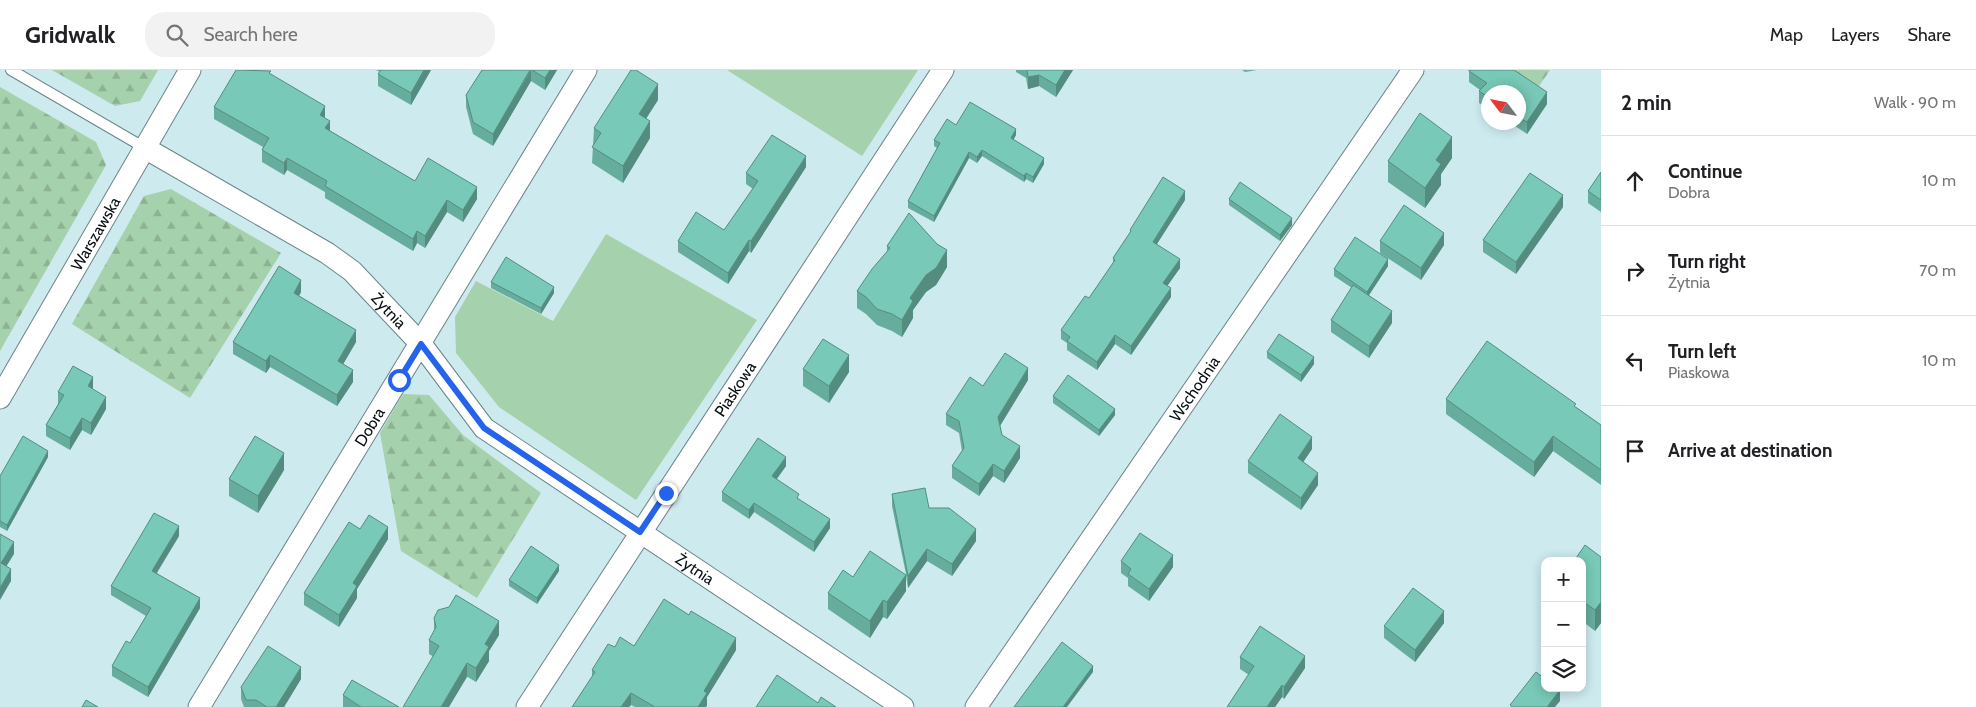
<!DOCTYPE html>
<html lang="en">
<head>
<meta charset="utf-8">
<style>
  body { margin:0; font-family:Cabin,sans-serif; background:#f2f2f2; color:#202124 }
  .controls { position:absolute; right:15px; bottom:15px; display:grid; overflow:hidden; border-radius:10px; box-shadow:0 2px 12px #0003 }
  .controls button { width:45px; height:45px; display:grid; place-items:center; padding:0; border:0; border-bottom:1px solid #e0e0e0; background:#fff; color:#202124; font:25px sans-serif }
  .compass { position:absolute; left:1481px; top:15px; width:45px; height:45px; border-radius:50%; background:#fff; box-shadow:0 2px 12px #0003; rotate:302deg }
  .stop { position:absolute; width:15px; height:15px; margin:-11px; border:4px solid #2563eb; border-radius:50%; background:#fff }
  .stop.end { background:#2563eb; border-color:#fff; box-shadow:0 1px 5px #0008 }
  .list { margin:0; padding:0; list-style:none }
  h2 { display:flex; justify-content:space-between; align-items:center; height:65px; margin:0; padding:0 20px; font-size:21px }
  h2 small { font-size:16px; font-weight:400; color:#757577 }
  .list li { display:grid; grid-template-columns:32px 1fr auto; gap:15px; align-items:center; box-sizing:border-box; height:90px; padding:0 20px; border-top:1px solid #e0e0e0 }
  .list b { display:block; font-size:19px; white-space:nowrap }
  .list p { margin:0; font-size:16px; white-space:nowrap; color:#757577 }
  .list em { font-size:16px; font-style:normal; color:#757577 }
  .icon { flex:none; width:28px; height:28px; fill:none; stroke:currentColor; stroke-width:2; stroke-linecap:round; stroke-linejoin:round }
  .map { position:relative; flex:none; width:1601px; height:637px; overflow:hidden }
  header { display:flex; align-items:center; gap:30px; box-sizing:border-box; height:70px; padding:0 25px; background:#fff; border-bottom:1px solid #e0e0e0 }
  header strong { font-size:24px }
  nav { display:flex; gap:28px; margin-inline-start:auto; font-size:18px }
  .search { width:350px; height:45px; background:#f2f2f2; display:flex; align-items:center; gap:12px; box-sizing:border-box; padding:0 18px; border-radius:20px; color:#757577; font-size:19px }
  main { display:flex }
  aside { flex:1; background:#fff }
  .map>svg:first-child { display:block }
  .green { fill:#a5d1ac }
  .forest { fill:url(#forest-firs) }
  .lines { fill:none; stroke-linecap:round; stroke-linejoin:round }
  .lane-casing { stroke:#6a8589; stroke-width:12 }
  .street-casing { stroke:#6a8589; stroke-width:23 }
  .lane { stroke:#fff; stroke-width:10 }
  .street { stroke:#fff; stroke-width:21 }
  .wall { fill:#67ad9d }
  .shaded-wall { fill:#548d80 }
  .building { fill:#78c9b7; stroke:#548d80 }
  .route { stroke:#2563eb; stroke-width:6 }
  .labels { text-anchor:middle; stroke-width:4; stroke-linejoin:round; paint-order:stroke }
  .street-label { font-size:16px; fill:#050e10; stroke:#fff }
</style>
</head>
<body>
<header>
<strong>Gridwalk</strong>
<div class="search"><svg class="icon" aria-label="search" viewBox="0 0 24 24"><circle cx="10" cy="10" r="6"/><path d="M15 15l6 6"/></svg>Search here</div>
<nav><a>Map</a><a>Layers</a><a>Share</a></nav>
</header>
<main>
<div class="map">
<svg width="1601" height="637" viewBox="0 0 1601 637">
  <defs>
    <pattern id="forest-firs" width="22" height="20" patternUnits="userSpaceOnUse" patternTransform="scale(1.25)"><rect width="22" height="20" fill="#a5d1ac"/><path d="M5 1l3.5 6h-7zM16 11l3.5 6h-7z" fill="#8db293"/></pattern>
  </defs>
  <rect width="100%" height="100%" fill="#cdeaef"/>
  <!-- green -->
  <g class="green">
    <path d="M727,0h191l-56,86z"/>
    <path d="M606,164l151,86 -121,180 -137,-93 -43,-54 -1,-36 21,-36 77,40z"/>
  </g>
  <!-- forest -->
  <g class="forest">
    <path d="M52,0h106l-18,31 -25,5z"/>
    <path d="M1509,0h41l-13,19z"/>
    <path d="M0,17l96,55 10,23 -106,186z"/>
    <path d="M171,119l110,64 -91,145 -118,-74 72,-128z"/>
    <path d="M403,324l26,1 34,40 78,58 -64,105 -76,-47 -21,-118z"/>
  </g>
  <g class="lines">
    <!-- lane casing -->
    <g class="lane-casing">
      <path id="lane" d="M11,0l134,78"/>
    </g>
    <!-- street casing -->
    <g class="street-casing">
      <g id="street">
        <path id="s1" d="M145,78l182,105 25,18 69,73 63,84 419,279"/>
        <path id="s2" d="M0,328l190,-328"/>
        <path id="s3" d="M199,637l387,-637"/>
        <path id="s4" d="M527,637l416,-637"/>
        <path id="s5" d="M976,637l437,-637"/>
      </g>
    </g>
    <!-- lane -->
    <use href="#lane" class="lane"/>
    <!-- street -->
    <use href="#street" class="street"/>
  </g>
  <!-- wall -->
  <g class="wall">
    <path d="M376,0h55l-20,35 -33,-19v-12l2,-2z"/>
    <path d="M482,0h75l-12,20 -14,-9 -38,65 -20,-12 -7,-27v-12z"/>
    <path d="M1016,0h57l-17,27 -17,-11 -11,3 -2,-11 -10,-6z"/>
    <path d="M1242,0h15l-12,2z"/>
    <path d="M1469,1l78,33 -20,30 -18,-12h9v-30h-30v17l-9,-6v-12l1,-1 -11,-8z"/>
    <path d="M271,4l54,44 5,13 85,50 62,18 -14,23 -16,-10 -22,36 -8,-5 -4,8 -88,-53v-6l-38,-22 -3,5 -22,-13v-12l1,-3 -49,-28v-12z"/>
    <path d="M658,30l-12,18 4,20 -27,45 -31,-20 2,-35z"/>
    <path d="M956,55l60,10 -3,5 31,24 -11,19 -7,-4 -2,3 -42,-26 -5,7 -8,-5 -35,64 -26,-14v-7l29,-53 -3,-2v-6z"/>
    <path d="M1452,88l-11,16v11l-16,23 -37,-26v-21z"/>
    <path d="M806,97l-55,86 -2,-2 -21,33 -50,-32v-11l46,-11 29,-41 -7,-5v-11z"/>
    <path d="M1601,102v40l-13,-9v-12z"/>
    <path d="M1229,129l63,26 -12,16 -51,-36z"/>
    <path d="M1185,130l-28,44 23,24 -13,18 4,11 -40,58 -16,-11 -18,26 -30,-20v-7l-6,-4v-9l28,-32 24,-35v-5l17,-25v-3z"/>
    <path d="M1563,137l-47,67 -33,-22v-12z"/>
    <path d="M1380,171l64,4 -23,35 -41,-27z"/>
    <path d="M887,176l60,21 -11,18 -10,7 -13,18v8l-11,19 -10,-6 -15,-6 -11,-11 -9,-6v-17l30,-39z"/>
    <path d="M1388,196l-19,29 23,28 -23,35 -38,-26v-12l21,-32 -18,-12v-7z"/>
    <path d="M491,212l63,11 -13,21 -50,-26z"/>
    <path d="M301,222l-2,4 57,46 -13,22 10,18 -16,24 -67,-39 -4,6 -33,-19v-12z"/>
    <path d="M1267,282l47,12 -13,18 -34,-24z"/>
    <path d="M803,299l46,3 -20,31 -26,-17z"/>
    <path d="M1028,310l-28,46 2,9 18,23 -16,25 -11,-7 -14,20 -27,-18v-12l10,-15 -3,-18 -13,-8v-11l37,-28z"/>
    <path d="M93,319l13,20 -15,26 -9,-5 -12,20 -24,-14v-11l12,-21v-12z"/>
    <path d="M1053,326l62,19 -16,21 -46,-33z"/>
    <path d="M1446,329l130,8 25,18v60l-48,-34 -19,26 -88,-63z"/>
    <path d="M1312,379l-9,13 15,23 -17,25 -53,-37v-12z"/>
    <path d="M48,387l-41,74 -7,-4v-51z"/>
    <path d="M786,396l-9,13 22,20 31,29 -16,24 -60,-40 -5,7 -27,-18v-9z"/>
    <path d="M284,400l-26,43 -29,-17v-17z"/>
    <path d="M892,424l37,14 47,33 -24,35 -25,-15 -19,27 -2,-12v15l-19,28 -4,-2 -13,21 -42,-29v-16l25,-16 53,-3 -14,-68z"/>
    <path d="M360,459l28,10 -31,50v9l-18,29 -35,-22v-12z"/>
    <path d="M179,466l-22,37 43,35 -52,89 -36,-21v-10l18,-23 16,-27 -35,-21v-9z"/>
    <path d="M1601,487v66l-6,8 -13,-10v-60z"/>
    <path d="M1121,491l52,6 -24,34 -21,-15v-8l-7,-5z"/>
    <path d="M559,501l-22,33 -28,-18v-6z"/>
    <path d="M434,548l65,17 -10,16v10l-13,21 -47,-28v-14l5,-8z"/>
    <path d="M1444,553l-29,39 -31,-24v-12z"/>
    <path d="M615,577l121,3 -29,47v8l-1,2h-71l-4,-2 -2,2h-57l20,-30v-7z"/>
    <path d="M1240,587l65,11 -21,31 -2,-2 -7,10h-48l22,-32 -9,-6z"/>
    <path d="M301,609l-17,28h-40l-3,-8v-12z"/>
    <path d="M343,625l56,12h-56z"/>
  </g>
  <!-- shaded-wall -->
  <g class="shaded-wall">
    <path d="M424,0h7l-20,35v-12z"/>
    <path d="M531,0v11l-38,65v-12z"/>
    <path d="M550,0h7l-12,20v-12z"/>
    <path d="M1065,0h8l-17,27v-12z"/>
    <path d="M1039,5v11l-11,3v-12z"/>
    <path d="M658,14v16l-19,30v-16z"/>
    <path d="M1547,22v12l-20,30v-12z"/>
    <path d="M325,36v12l-5,-3z"/>
    <path d="M330,51v12l-5,-5z"/>
    <path d="M650,51v17l-27,45v-17z"/>
    <path d="M1016,59v6l-5,9v-6z"/>
    <path d="M1452,67v21l-11,16v11l-16,23v-20l11,-28z"/>
    <path d="M982,80v6l-5,7v-6z"/>
    <path d="M969,82v6l-35,64v-6z"/>
    <path d="M806,86v11l-55,86v-12z"/>
    <path d="M287,88v12l-3,5v-12z"/>
    <path d="M1044,88v6l-11,19v-6z"/>
    <path d="M1026,103v6l-2,3v-6z"/>
    <path d="M477,117v12l-14,23v-12z"/>
    <path d="M1185,121v9l-32,50v-8z"/>
    <path d="M1563,125v12l-47,67v-12z"/>
    <path d="M447,130v12l-22,36v-12z"/>
    <path d="M1292,148v7l-12,16v-6z"/>
    <path d="M417,161v12l-4,8v-12z"/>
    <path d="M1444,163v12l-23,35v-12z"/>
    <path d="M749,170v11l-21,33v-11z"/>
    <path d="M947,180v17l-11,18 -10,7 -13,18v8l-11,19v-17l8,-22 16,-23z"/>
    <path d="M1180,189v9l-17,24v-9z"/>
    <path d="M1388,189v7l-21,32v-6z"/>
    <path d="M301,210v12l-7,13v-12z"/>
    <path d="M554,217v6l-13,21v-6z"/>
    <path d="M1171,218v9l-40,58v-9z"/>
    <path d="M1392,241v12l-23,35v-12z"/>
    <path d="M356,260v12l-18,31v-12z"/>
    <path d="M1115,265v9l-18,26v-8z"/>
    <path d="M270,285v12l-4,6v-12z"/>
    <path d="M849,285v17l-20,31v-17z"/>
    <path d="M1314,287v7l-13,18v-7z"/>
    <path d="M1028,298v12l-30,49v-12z"/>
    <path d="M353,300v12l-16,24v-11z"/>
    <path d="M93,307v12l-5,-3z"/>
    <path d="M106,327v12l-15,26v-12z"/>
    <path d="M1115,339v6l-16,21v-6z"/>
    <path d="M82,348v12l-12,20v-12z"/>
    <path d="M1553,366v15l-19,26v-15z"/>
    <path d="M1312,367v12l-14,21v-12z"/>
    <path d="M1020,376v12l-16,25v-12z"/>
    <path d="M48,381v6l-41,74v-6z"/>
    <path d="M284,383v17l-26,43v-17z"/>
    <path d="M786,387v9l-14,19v-9z"/>
    <path d="M993,394v12l-14,20v-12z"/>
    <path d="M1318,403v12l-17,25v-12z"/>
    <path d="M754,433v9l-5,7v-9z"/>
    <path d="M830,449v9l-16,24v-10z"/>
    <path d="M179,456v10l-27,44v-9z"/>
    <path d="M388,457v12l-31,50v9l-18,29v-12l14,-32z"/>
    <path d="M976,459v12l-24,35v-12z"/>
    <path d="M14,472v12l-13,21v-12z"/>
    <path d="M927,479v12l-19,27v-12z"/>
    <path d="M1173,485v12l-24,34v-12z"/>
    <path d="M559,495v6l-22,33v-6z"/>
    <path d="M11,499v12l-11,19v-12z"/>
    <path d="M906,505v16l-19,28v-17z"/>
    <path d="M200,528v10l-52,89v-10z"/>
    <path d="M883,530v17l-13,21v-17z"/>
    <path d="M1601,532v21l-6,8v-21z"/>
    <path d="M1444,541v12l-29,39v-12z"/>
    <path d="M499,551v14l-10,16v10l-13,21v-14l9,-24z"/>
    <path d="M736,568v12l-29,47v8l-1,2h-8l6,-16z"/>
    <path d="M1305,586v12l-21,31v-12z"/>
    <path d="M467,593v14l-18,30h-8z"/>
    <path d="M1093,596v6l-26,35h-4z"/>
    <path d="M301,597v12l-17,28h-8z"/>
    <path d="M1282,615v12l-7,10h-8z"/>
    <path d="M1560,620v11l-5,6h-8z"/>
    <path d="M631,623v12l-2,2h-8z"/>
  </g>
  <!-- building -->
  <g class="building">
    <path d="M236,0l35,1 -2,2 56,33 -5,9 10,6 -5,7 90,53 13,-23 49,29 -14,23 -16,-10 -22,36 -8,-5 -4,8 -88,-53 2,-5 -40,-23 -3,5 -22,-13 7,-12 -55,-31z"/>
    <path d="M381,0h43l-13,23 -33,-19z"/>
    <path d="M482,0h48l-37,64 -20,-12 -7,-27z"/>
    <path d="M532,0h18l-5,8z"/>
    <path d="M631,0h5l22,14 -19,30 11,7 -27,45 -31,-19 9,-14 -7,-5z"/>
    <path d="M1027,0h38l-9,15 -17,-10 -11,2z"/>
    <path d="M1469,0h45l33,22 -20,30 -9,-5v-25h-30v5l-9,-6 8,-8 -18,-12z"/>
    <path d="M970,32l46,27 -5,9 33,20 -11,19 -7,-4 -2,3 -42,-26 -5,7 -8,-5 -35,64 -26,-15 32,-58 -6,-3 13,-21 9,6z"/>
    <path d="M1420,43l32,24 -16,23 5,4 -16,24 -37,-27z"/>
    <path d="M772,65l34,21 -55,85 -2,-1 -21,33 -50,-32 18,-29 28,18 34,-49 -12,-8z"/>
    <path d="M1601,102v28l-13,-9z"/>
    <path d="M1530,103l33,22 -47,67 -33,-22z"/>
    <path d="M1163,107l22,14 -32,51 27,17 -17,24 8,5 -40,58 -16,-11 -18,27 -30,-21 3,-4 -9,-7 24,-34 4,2 26,-38 -2,-2 18,-27 -1,-1z"/>
    <path d="M1240,112l52,36 -12,17 -51,-36z"/>
    <path d="M1404,135l40,28 -23,35 -41,-27z"/>
    <path d="M909,143l28,31 10,6 -11,18 -10,7 -16,23 3,3 -11,19 -10,-6 -15,-5 -11,-12 -9,-6 15,-22 18,-21 -3,-2z"/>
    <path d="M1355,167l33,22 -21,33 -33,-23z"/>
    <path d="M506,187l48,30 -13,21 -50,-26z"/>
    <path d="M279,196l22,14 -7,13 62,37 -18,31 15,9 -16,25 -67,-40 -4,6 -33,-19z"/>
    <path d="M1353,215l39,26 -23,35 -38,-26z"/>
    <path d="M1279,264l35,23 -13,18 -34,-23z"/>
    <path d="M823,269l26,16 -20,31 -26,-17z"/>
    <path d="M1487,271l89,63 -2,2 27,19v45l-48,-34 -19,26 -88,-63z"/>
    <path d="M1005,283l23,15 -30,49 4,18 18,11 -16,25 -11,-7 -14,20 -27,-18 12,-18 -5,-27 -13,-7 24,-37 13,9z"/>
    <path d="M73,296l20,11 -5,9 18,11 -15,26 -9,-5 -12,20 -24,-13 18,-30 -6,-3z"/>
    <path d="M1068,305l47,34 -16,21 -46,-34z"/>
    <path d="M1280,344l32,23 -14,21 20,15 -17,25 -53,-37z"/>
    <path d="M23,366l25,15 -41,74 -7,-4v-45z"/>
    <path d="M255,366l29,17 -26,43 -29,-17z"/>
    <path d="M758,368l28,19 -14,19 27,18 -2,4 33,21 -16,23 -60,-39 -5,7 -27,-18z"/>
    <path d="M925,418l4,20h20l27,21 -24,35 -25,-15 -19,27 -16,-82z"/>
    <path d="M154,443l25,13 -27,45 48,27 -52,89 -36,-21 14,-25 4,2 21,-35 -40,-22z"/>
    <path d="M369,445l19,12 -35,56 4,3 -18,29 -35,-22 45,-71 11,7z"/>
    <path d="M1140,463l33,22 -24,34 -21,-15 3,-5 -10,-8z"/>
    <path d="M0,464l14,8 -13,21 10,6 -11,19z"/>
    <path d="M1585,475l16,12v45l-6,8 -13,-9v-40h-8z"/>
    <path d="M531,476l28,19 -22,33 -28,-18z"/>
    <path d="M870,481l36,24 -19,27 -4,-2 -13,21 -42,-28 15,-23 10,7z"/>
    <path d="M1413,518l31,23 -29,39 -31,-24z"/>
    <path d="M456,525l43,26 -14,23 4,3 -13,21 -9,-5 -26,44h-38l36,-61 -10,-6 7,-13 -2,-9 4,-8 11,-3z"/>
    <path d="M664,529l25,16 2,-4 45,27 -32,53 3,2 -9,14h-43l-24,-14 -10,14h-49l23,-35 -3,-2 16,-26 7,3 5,-10 14,9z"/>
    <path d="M1260,556l45,30 -21,31 -2,-2 -15,22h-40l27,-41 -14,-9z"/>
    <path d="M1062,572l31,24 -30,41h-49z"/>
    <path d="M268,576l33,21 -25,40h-9l-11,-7h-10l-5,-13z"/>
    <path d="M1536,602l9,7v9h12l3,2 -13,17h-35l-2,-2z"/>
    <path d="M777,605l41,28 3,-6 15,10h-80z"/>
    <path d="M352,610l47,27h-38l-18,-12z"/>
    <path d="M86,630l12,7h-16z"/>
  </g>
  <g class="lines">
    <!-- route -->
    <path class="route" d="M399,310l22,-36 63,84 156,104 26,-39"/>
  </g>
  <g class="labels">
    <!-- street labels -->
    <g class="street-label">
      <text dy="6" stroke="none"><textPath href="#s2" startOffset="190">Warszawska</textPath></text>
      <text dy="6" stroke="none"><textPath href="#s1" startOffset="295">Żytnia</textPath></text>
      <text dy="6" stroke="none"><textPath href="#s4" startOffset="380">Piaskowa</textPath></text>
      <text dy="6" stroke="none"><textPath href="#s5" startOffset="386">Wschodnia</textPath></text>
      <text dy="6" stroke="none"><textPath href="#s3" startOffset="328">Dobra</textPath></text>
      <text dy="6" stroke="none"><textPath href="#s1" startOffset="700">Żytnia</textPath></text>
    </g>
  </g>
</svg>
<div class="controls">
<button>+</button>
<button>−</button>
<button><svg class="icon" aria-label="layers" viewBox="0 0 24 24"><path d="M12 4l9 5-9 5-9-5zM3 14l9 5 9-5"/></svg></button>
</div>
<svg class="compass" viewBox="-18 -18 36 36"><path d="M0-13l5 13h-10z" fill="#e53935"/><path d="M0 13l5-13h-10z" fill="#757577"/></svg>
<div class="stop" style="left:399px;top:310px"></div>
<div class="stop end" style="left:666px;top:423px"></div>
</div>
<aside>
<h2>2 min<small>Walk · 90 m</small></h2>
<ul class="list">
<li><svg class="icon" aria-label="ahead" viewBox="0 0 24 24"><path d="M12 20V5M6 11l6-6 6 6"/></svg><div><b>Continue</b><p>Dobra</p></div><em>10 m</em></li>
<li><svg class="icon" aria-label="right" viewBox="0 0 24 24"><path d="M7 20v-9h11M14 6l5 5-5 5"/></svg><div><b>Turn right</b><p>Żytnia</p></div><em>70 m</em></li>
<li><svg class="icon" aria-label="left" viewBox="0 0 24 24"><path d="M17 20v-9H6M10 6l-5 5 5 5"/></svg><div><b>Turn left</b><p>Piaskowa</p></div><em>10 m</em></li>
<li><svg class="icon" aria-label="arrive" viewBox="0 0 24 24"><path d="M6 21V4h12l-3 4 3 4H6"/></svg><div><b>Arrive at destination</b></div></li>
</ul>
</aside>
</main>
</body>
</html>
